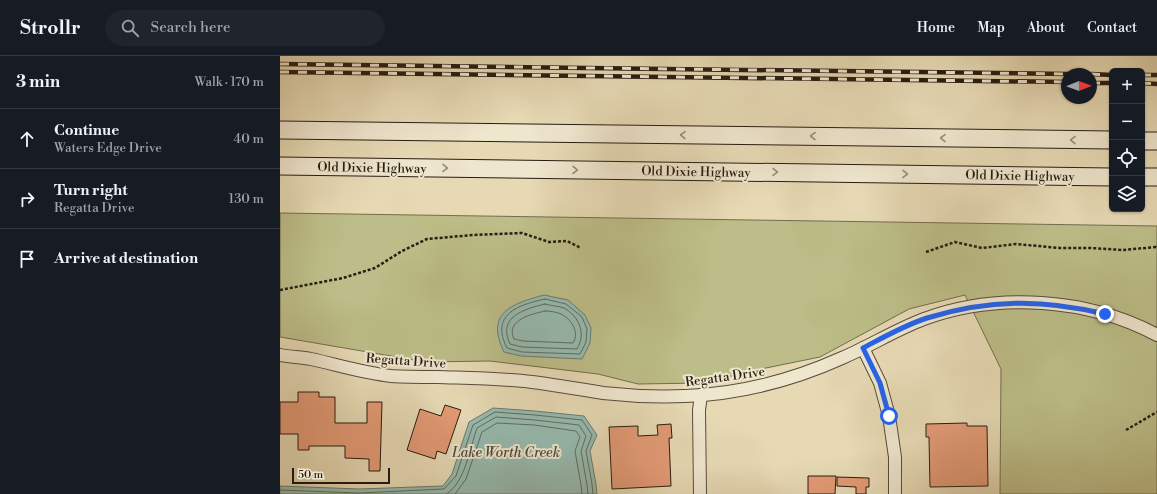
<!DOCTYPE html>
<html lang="en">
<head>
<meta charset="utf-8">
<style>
  body { margin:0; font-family:"Libre Bodoni",serif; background:#20242c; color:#f1f3f6 }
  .controls { position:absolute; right:12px; top:12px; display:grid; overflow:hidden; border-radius:6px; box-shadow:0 1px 3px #0004 }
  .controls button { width:36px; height:36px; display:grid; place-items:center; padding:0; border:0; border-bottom:1px solid #363941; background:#171b24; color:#f1f3f6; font:20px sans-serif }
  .compass { position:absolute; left:781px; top:12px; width:36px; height:36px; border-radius:50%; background:#171b24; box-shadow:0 1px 3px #0004; rotate:89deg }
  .scale { position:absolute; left:12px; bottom:10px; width:98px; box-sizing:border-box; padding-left:4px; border:2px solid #271d12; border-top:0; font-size:11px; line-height:14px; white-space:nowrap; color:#271d12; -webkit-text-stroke:3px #efe6ce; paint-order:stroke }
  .stop { position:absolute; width:12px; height:12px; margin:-9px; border:3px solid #2563eb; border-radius:50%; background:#fff }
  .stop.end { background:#2563eb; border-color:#fff; box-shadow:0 1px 4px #0008 }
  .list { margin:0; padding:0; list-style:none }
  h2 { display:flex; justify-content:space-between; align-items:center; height:52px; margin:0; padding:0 16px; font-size:17px }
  h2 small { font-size:13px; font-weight:400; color:#9ea1a6 }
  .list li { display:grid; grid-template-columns:26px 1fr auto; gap:12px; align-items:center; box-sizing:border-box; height:60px; padding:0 16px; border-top:1px solid #363941 }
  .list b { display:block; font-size:15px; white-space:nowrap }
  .list p { margin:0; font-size:13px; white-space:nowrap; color:#9ea1a6 }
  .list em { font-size:13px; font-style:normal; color:#9ea1a6 }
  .icon { flex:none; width:22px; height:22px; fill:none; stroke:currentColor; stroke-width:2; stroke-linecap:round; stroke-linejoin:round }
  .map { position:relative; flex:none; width:877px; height:438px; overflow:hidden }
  header { display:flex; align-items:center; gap:24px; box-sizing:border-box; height:56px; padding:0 20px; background:#171b24; border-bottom:1px solid #363941 }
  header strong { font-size:19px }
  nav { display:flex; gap:22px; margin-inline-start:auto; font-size:14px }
  .search { width:280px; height:36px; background:#20242c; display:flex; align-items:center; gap:10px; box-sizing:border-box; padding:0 14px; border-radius:22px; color:#9ea1a6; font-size:15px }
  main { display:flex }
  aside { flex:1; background:#171b24 }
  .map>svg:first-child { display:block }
  .green { fill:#bcbd88; stroke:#726d4d }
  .water { fill:#96baaf; stroke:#6a7b70 }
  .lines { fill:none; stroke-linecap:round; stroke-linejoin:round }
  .shore { stroke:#5e6c60; stroke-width:1 }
  .building { fill:#e29a75; stroke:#271d12 }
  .minor-casing { stroke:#574c3a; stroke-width:14 }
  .secondary-casing { stroke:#271d12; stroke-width:19 }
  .path { stroke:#271d12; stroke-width:2.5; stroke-dasharray:3 2; stroke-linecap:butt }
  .minor { stroke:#efe6ce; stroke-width:12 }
  .secondary { stroke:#efe6ce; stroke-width:17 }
  .rail-casing { stroke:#271d12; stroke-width:4.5 }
  .rail { stroke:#efe6ce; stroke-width:3; stroke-dasharray:9; stroke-linecap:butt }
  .oneway { stroke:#958c79 }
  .route { stroke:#2563eb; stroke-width:5 }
  .labels { text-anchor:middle; stroke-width:4; stroke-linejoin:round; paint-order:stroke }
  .street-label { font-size:13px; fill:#271d12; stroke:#efe6ce }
  .water-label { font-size:14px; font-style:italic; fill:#484c41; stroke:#efe6ce }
</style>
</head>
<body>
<header>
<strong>Strollr</strong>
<div class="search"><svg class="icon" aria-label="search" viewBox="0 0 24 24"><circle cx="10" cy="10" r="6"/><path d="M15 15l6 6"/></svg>Search here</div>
<nav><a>Home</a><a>Map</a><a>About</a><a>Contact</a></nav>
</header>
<main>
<aside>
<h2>3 min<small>Walk · 170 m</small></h2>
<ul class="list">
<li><svg class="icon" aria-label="ahead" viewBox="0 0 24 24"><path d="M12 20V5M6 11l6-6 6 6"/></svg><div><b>Continue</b><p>Waters Edge Drive</p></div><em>40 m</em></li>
<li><svg class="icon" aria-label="right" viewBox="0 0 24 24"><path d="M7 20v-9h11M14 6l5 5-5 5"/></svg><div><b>Turn right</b><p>Regatta Drive</p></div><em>130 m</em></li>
<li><svg class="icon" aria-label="arrive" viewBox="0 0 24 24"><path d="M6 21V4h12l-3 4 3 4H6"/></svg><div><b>Arrive at destination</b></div></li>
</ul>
</aside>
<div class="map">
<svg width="877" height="438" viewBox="0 0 877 438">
  <rect width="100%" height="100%" fill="#e6d9b4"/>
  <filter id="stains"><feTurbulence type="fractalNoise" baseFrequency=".005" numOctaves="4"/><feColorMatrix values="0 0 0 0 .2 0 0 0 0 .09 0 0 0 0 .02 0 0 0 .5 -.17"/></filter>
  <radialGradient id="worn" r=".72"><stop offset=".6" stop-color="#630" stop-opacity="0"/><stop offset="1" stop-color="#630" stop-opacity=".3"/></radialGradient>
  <!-- green -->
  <path class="green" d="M0,157l877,13v268h-157l1,-125 -36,-74 -56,14 -89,48 -59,12 -59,14 -64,1 -40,-10 -108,-13 -64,1 -146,-25z"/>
  <!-- water -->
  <g class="water">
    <path d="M264,239l24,5 17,15 6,13 -1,15 -8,16 -61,-3 -17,-4c-19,-39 7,-48 40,-57z"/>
    <path d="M213,352l42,3 49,5 13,19 -7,16 6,33 1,10h-317v-8l79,3 84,-3 9,-12 17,-52z"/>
  </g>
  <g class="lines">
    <!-- shore -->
    <g class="shore">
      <path d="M265,243l21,5 16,13 5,12 -1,13 -6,12 -58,-2 -15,-4c-17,-33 10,-43 38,-49z"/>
      <path d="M265,248c6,2 14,2 19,4 16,9 22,26 13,41l-55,-2 -12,-3c-13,-27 14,-35 35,-40z"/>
      <path d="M265,255c5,0 12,1 16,3 10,5 19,18 12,29l-50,-2 -9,-2c-9,-19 18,-25 31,-28z"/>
      <path d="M0,434l79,3 85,-4 12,-13 17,-51 22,-13 40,3 47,5 10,15 -6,16 6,33 1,10"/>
      <path d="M166,438c19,-10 24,-47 31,-66l19,-11 39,3 44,5 7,11 -5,15 6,34 1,9"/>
      <path d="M175,438l11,-15 16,-47 15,-9 37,2 42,6 4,6 -5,14 6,34 1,9"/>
    </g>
  </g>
  <!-- building -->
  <g class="building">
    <path d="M18,336h21v5h16v26h32v-21h15l-2,69h-11v-12l-24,-1v-12h-36v4h-11v-16h-18v-32h18z"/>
    <path d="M165,349l16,5 -15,44 -9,-3 -2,8 -28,-9 13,-41 21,7z"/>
    <path d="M687,367v3h20l1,60 -58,1 -1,-50h-3v-13z"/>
    <path d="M391,368l1,14h-3l2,48 -59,3 -3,-62 29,-1v10l20,-1 -1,-10z"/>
    <path d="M528,420h28l-1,18h-27z"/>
    <path d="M557,421l32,1v9h-3v7h-10v-7l-19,-1z"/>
  </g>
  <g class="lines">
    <!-- minor casing -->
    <g class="minor-casing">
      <g id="minor">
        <path d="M583,292l17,35 9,33 6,41v37"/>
        <path d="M0,299c10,2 21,2 31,4 27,6 53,14 80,17 15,1 31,1 46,1 31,1 63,1 95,5 23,3 47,7 71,11 27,3 55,4 82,3 54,-2 108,-16 157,-38 28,-12 53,-28 82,-39 73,-27 164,-21 233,16"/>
        <path d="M420,438l-1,-84 2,-15"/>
      </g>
    </g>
    <!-- secondary casing -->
    <g class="secondary-casing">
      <g id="secondary">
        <path d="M0,74l832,10"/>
        <path d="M862,85h15"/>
        <path d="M0,110l832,11"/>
        <path d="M862,121h15"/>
      </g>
    </g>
    <!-- path -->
    <g class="path">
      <path d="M646,196l29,-10 27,6 34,-4 44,4h31l32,2 33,-3 1,1"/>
      <path d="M0,234l63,-12 32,-10 27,-17 25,-12 46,-4 49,-2 27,9 18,-1 14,7"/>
      <path d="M846,374l31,-18"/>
    </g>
    <!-- minor -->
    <use href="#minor" class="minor"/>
    <!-- secondary -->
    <use href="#secondary" class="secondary"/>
    <!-- rail casing -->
    <g class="rail-casing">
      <g id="rail">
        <path d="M0,8l788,10"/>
        <path d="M0,16l787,10"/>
        <path d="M811,18l21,1"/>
        <path d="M862,19h15"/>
        <path d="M811,27h21"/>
        <path d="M862,27l15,1"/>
      </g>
    </g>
    <!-- rail -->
    <use href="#rail" class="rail"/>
  </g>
  <!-- one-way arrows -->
  <defs><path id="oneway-chevron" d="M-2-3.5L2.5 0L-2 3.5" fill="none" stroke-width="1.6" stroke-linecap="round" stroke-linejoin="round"/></defs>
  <g class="oneway">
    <use href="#oneway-chevron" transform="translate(403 79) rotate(-179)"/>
    <use href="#oneway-chevron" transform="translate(533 80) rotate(-179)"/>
    <use href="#oneway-chevron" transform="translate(663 82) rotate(-179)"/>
    <use href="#oneway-chevron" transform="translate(793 84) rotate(-179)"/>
    <use href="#oneway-chevron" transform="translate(165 112) rotate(1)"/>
    <use href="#oneway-chevron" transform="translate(295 114) rotate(1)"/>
    <use href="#oneway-chevron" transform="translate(495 116) rotate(1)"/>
    <use href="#oneway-chevron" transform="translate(625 118) rotate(1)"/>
  </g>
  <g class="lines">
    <!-- route -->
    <path class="route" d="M609,360l-9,-33 -17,-35c21,-11 42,-23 64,-30 62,-19 116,-19 178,-4"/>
  </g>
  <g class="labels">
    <!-- street labels -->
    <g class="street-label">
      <text transform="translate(92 111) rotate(1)" y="5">Old Dixie Highway</text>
      <text transform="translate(416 115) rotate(1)" y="5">Old Dixie Highway</text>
      <text transform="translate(740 119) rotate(1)" y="5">Old Dixie Highway</text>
      <text transform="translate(126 304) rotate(4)" y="5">Regatta Drive</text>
      <text transform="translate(445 320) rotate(-8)" y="5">Regatta Drive</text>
    </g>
    <!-- water labels -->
    <g class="water-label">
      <text x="226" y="401">Lake Worth Creek</text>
    </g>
  </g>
  <rect width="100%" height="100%" filter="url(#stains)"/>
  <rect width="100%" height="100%" fill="url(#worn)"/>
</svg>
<div class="controls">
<button>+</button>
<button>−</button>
<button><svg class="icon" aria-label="locate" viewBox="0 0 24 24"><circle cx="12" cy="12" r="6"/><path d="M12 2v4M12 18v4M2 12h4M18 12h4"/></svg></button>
<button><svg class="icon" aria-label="layers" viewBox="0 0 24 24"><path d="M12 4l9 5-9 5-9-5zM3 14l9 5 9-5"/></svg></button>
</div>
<svg class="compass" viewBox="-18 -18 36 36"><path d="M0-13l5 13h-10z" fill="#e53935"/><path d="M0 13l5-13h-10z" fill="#9ea1a6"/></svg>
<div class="scale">50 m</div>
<div class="stop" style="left:609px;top:360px"></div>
<div class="stop end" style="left:825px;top:258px"></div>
</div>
</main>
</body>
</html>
